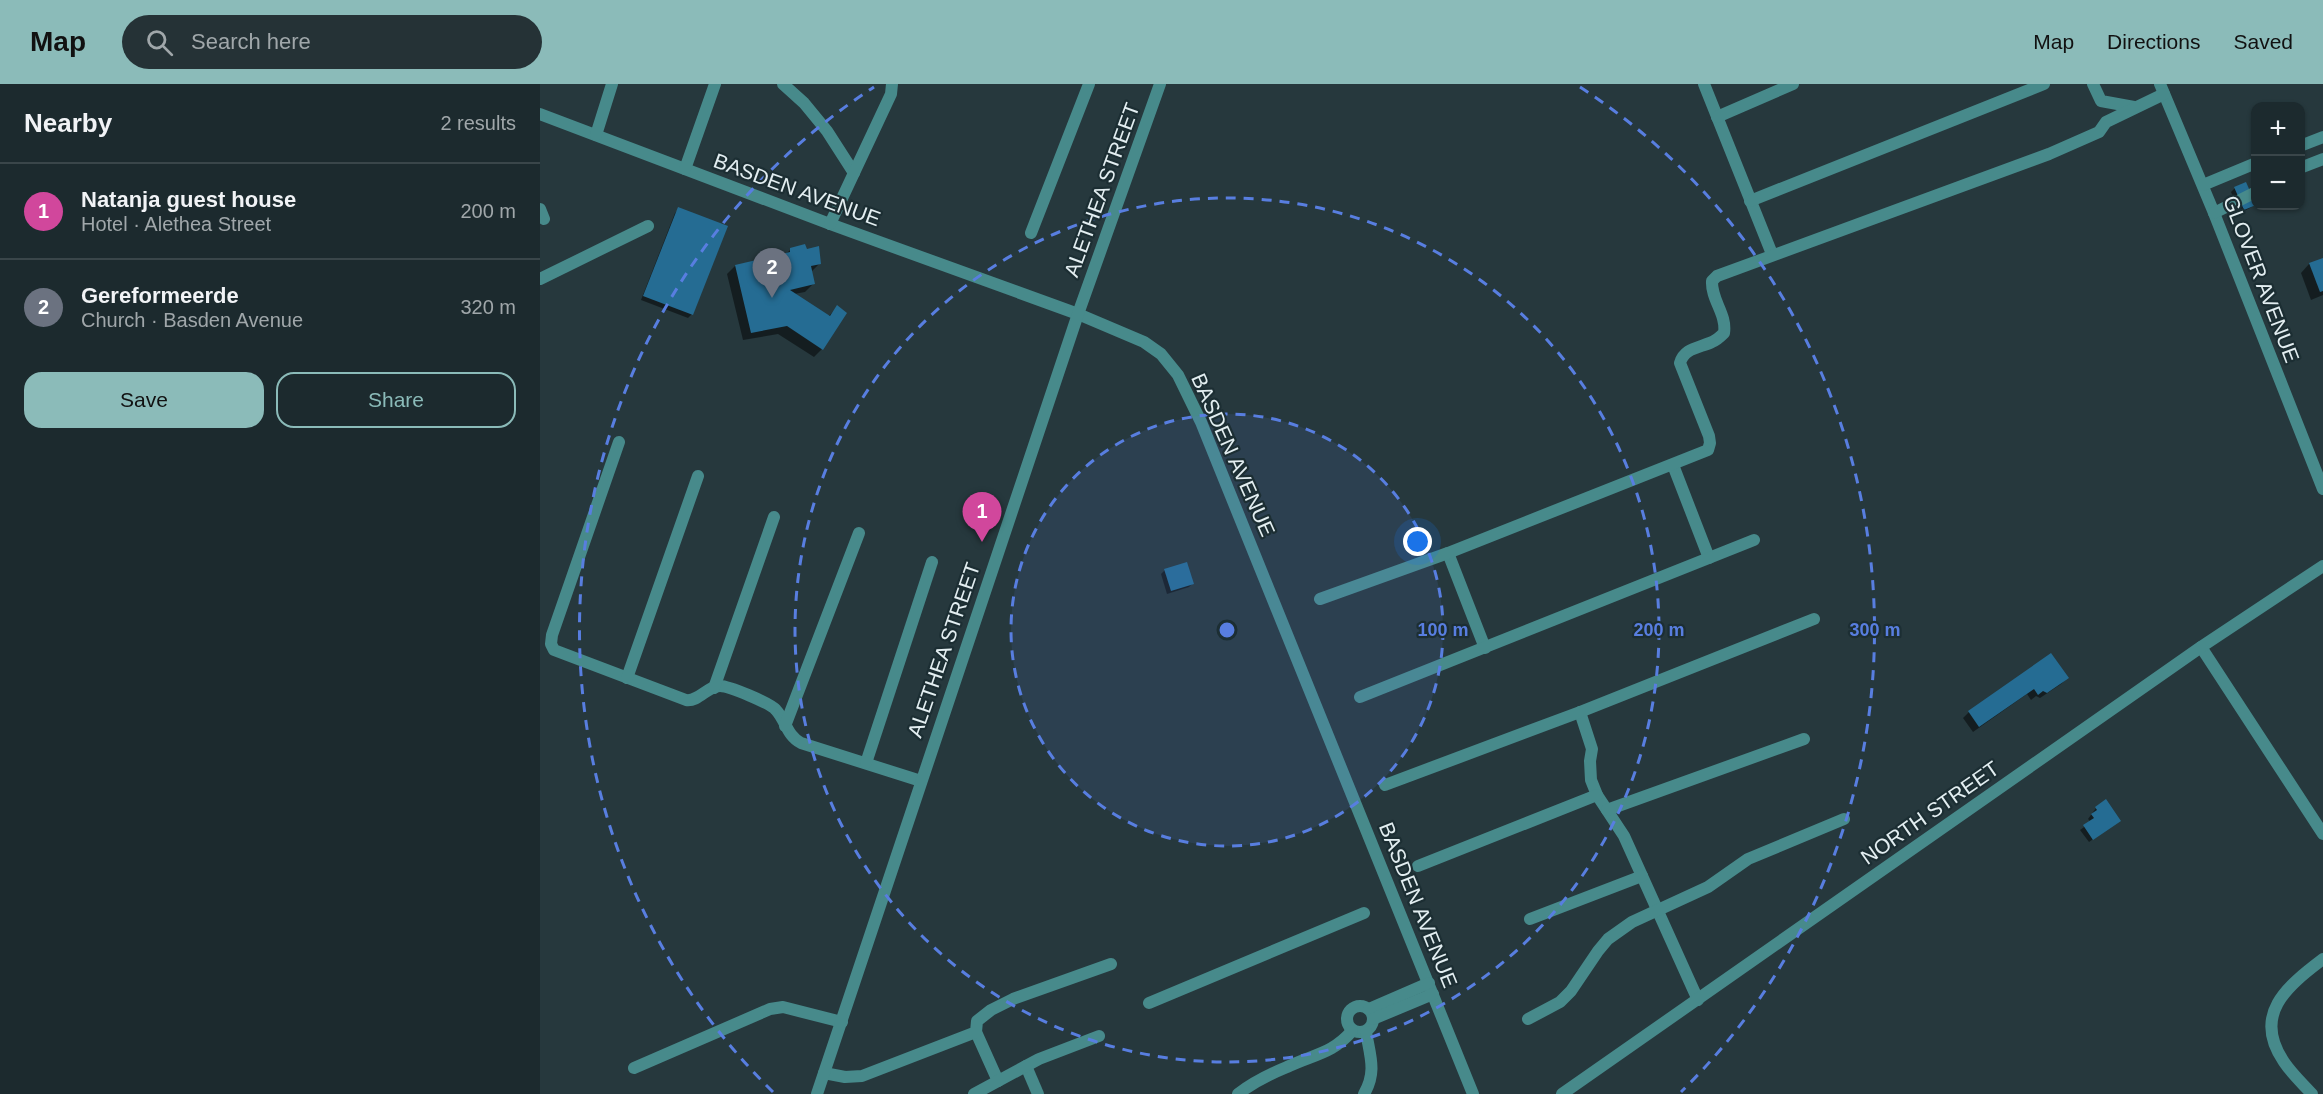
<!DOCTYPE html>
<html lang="en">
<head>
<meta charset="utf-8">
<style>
  body { margin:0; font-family:Arial,sans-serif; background:#253236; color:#f1f3f6 }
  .controls { position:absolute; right:18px; top:18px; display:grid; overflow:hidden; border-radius:12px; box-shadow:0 2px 4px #0004 }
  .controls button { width:54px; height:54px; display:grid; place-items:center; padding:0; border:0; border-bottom:2px solid #3a464a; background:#1c2a2e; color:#f1f3f6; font:30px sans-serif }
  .you { position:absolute; left:878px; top:458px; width:21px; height:21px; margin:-15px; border:4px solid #fff; border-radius:50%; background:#1a73e8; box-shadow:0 0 0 9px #1a73e833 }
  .badge { display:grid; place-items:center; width:39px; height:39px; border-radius:50%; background:#8bbbb9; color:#fff; font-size:20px; font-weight:700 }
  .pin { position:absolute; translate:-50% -50px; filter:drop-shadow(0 2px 3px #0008) }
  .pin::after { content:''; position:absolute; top:32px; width:21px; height:18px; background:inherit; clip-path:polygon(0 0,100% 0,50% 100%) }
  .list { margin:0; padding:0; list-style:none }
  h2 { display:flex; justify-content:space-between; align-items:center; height:78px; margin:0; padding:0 24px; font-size:26px }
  h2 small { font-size:20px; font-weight:400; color:#a0a7aa }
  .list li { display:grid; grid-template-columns:39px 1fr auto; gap:18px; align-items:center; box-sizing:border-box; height:96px; padding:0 24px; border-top:2px solid #3a464a }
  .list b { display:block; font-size:22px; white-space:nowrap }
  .list p { margin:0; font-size:20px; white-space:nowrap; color:#a0a7aa }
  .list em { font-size:20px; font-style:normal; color:#a0a7aa }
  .actions { display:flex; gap:12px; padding:18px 24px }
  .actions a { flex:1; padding:14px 0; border:2px solid #8bbbb9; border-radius:18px; text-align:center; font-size:21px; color:#8bbbb9 }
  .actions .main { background:#8bbbb9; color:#111 }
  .icon { flex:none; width:33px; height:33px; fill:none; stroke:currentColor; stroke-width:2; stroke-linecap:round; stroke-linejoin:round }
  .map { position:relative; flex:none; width:1783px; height:1010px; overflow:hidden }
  header { display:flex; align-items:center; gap:36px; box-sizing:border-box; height:84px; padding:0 30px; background:#8bbbb9; color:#111 }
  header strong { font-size:28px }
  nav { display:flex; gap:33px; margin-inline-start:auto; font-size:21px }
  .search { width:420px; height:54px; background:#253236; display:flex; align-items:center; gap:15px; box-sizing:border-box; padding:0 21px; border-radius:33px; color:#a0a7aa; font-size:22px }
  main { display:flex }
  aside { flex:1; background:#1c2a2e }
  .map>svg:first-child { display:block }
  .shadow { fill:#0007 }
  .building { fill:#256c93 }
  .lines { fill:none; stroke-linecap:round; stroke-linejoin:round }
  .street { stroke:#478a8b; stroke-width:12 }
  .ring { fill:none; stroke:#587ee0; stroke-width:3; stroke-dasharray:10 8 }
  .labels { text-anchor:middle; stroke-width:4.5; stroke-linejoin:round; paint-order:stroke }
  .street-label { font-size:21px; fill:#e3eef1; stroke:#1c2e33 }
  .centre { fill:#587ee0; stroke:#1c2e33; stroke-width:3 }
  .ring-label { font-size:18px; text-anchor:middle; font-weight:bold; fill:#587ee0; stroke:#1c2e33; stroke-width:4.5; stroke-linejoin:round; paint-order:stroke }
</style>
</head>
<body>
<header>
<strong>Map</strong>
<div class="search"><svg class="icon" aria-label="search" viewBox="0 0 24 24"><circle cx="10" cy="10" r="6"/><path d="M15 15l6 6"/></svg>Search here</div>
<nav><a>Map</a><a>Directions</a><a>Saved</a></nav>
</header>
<main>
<aside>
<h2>Nearby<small>2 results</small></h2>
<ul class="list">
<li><span class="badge" style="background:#d1479c">1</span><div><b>Natanja guest house</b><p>Hotel · Alethea Street</p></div><em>200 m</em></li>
<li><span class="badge" style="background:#6b7280">2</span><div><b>Gereformeerde</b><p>Church · Basden Avenue</p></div><em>320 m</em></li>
</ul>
<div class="actions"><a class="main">Save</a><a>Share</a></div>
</aside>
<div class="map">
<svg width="1783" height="1010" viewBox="0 0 1783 1010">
  <rect width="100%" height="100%" fill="#26383d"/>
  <!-- shadow -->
  <g class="shadow">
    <path d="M1695,104l19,17 -4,3 -10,5 -9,-21z"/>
    <path d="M139,125l13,105 -4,4 -47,-18 34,-87z"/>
    <path d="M251,165l15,2 14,12 -9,9 2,12 -8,8 -11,2 35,22 8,-9 -15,42 -8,8 -36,-23 -35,6 -16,-66 8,-8 50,-11z"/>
    <path d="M1783,175v36l-12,5 -10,-27 8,-9z"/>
    <path d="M625,486l27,14 -3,3 -22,7 -6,-20z"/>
    <path d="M1511,571l16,23 -6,6 -21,14 -4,-2 -5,4 -4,-6 -54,38 -10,-14 6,-6z"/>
    <path d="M1556,724l19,16 -26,18 -9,-12 11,-8 -3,-3z"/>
  </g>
  <!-- building -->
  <g class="building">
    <path d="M1706,98l10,23 -12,5 -10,-23z"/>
    <path d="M138,123l50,19 -35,89 -50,-19z"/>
    <path d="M265,160l2,5 12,-3 2,18 -10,2 4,18 -25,6 40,26 7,-11 10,8 -24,37 -36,-24 -36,7 -16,-68 55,-13v-4z"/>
    <path d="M1783,174v33l-3,1 -11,-29z"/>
    <path d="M647,478l7,22 -23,7 -7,-22z"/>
    <path d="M1511,569l18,25 -22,15 -4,-2 -5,4 -4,-6 -55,38 -11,-16z"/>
    <path d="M1566,715l15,22 -28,19 -10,-15 11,-7 -3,-4 6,-4 -2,-3z"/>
  </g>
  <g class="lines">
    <!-- street -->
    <g class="street">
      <path d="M243,0l21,19 23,28 27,42"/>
      <path d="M1164,0l68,170"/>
      <path d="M1553,0l8,17 33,6"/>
      <path d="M1620,0l54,129 109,276"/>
      <path d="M0,30l290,110 248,90 66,28 17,12 17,21 23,47 272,672"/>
      <path d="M1177,33l76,-33"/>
      <path d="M56,51l16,-51"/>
      <path d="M1760,62l23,-9"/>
      <path d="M1760,84l23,-9"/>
      <path d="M145,85l30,-85"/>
      <path d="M1663,101l53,-22"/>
      <path d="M1210,117l294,-117"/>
      <path d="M0,125l4,10"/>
      <path d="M1674,129l42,-21"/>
      <path d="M290,140l61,-130 1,-10"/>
      <path d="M491,149l58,-149"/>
      <path d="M0,195l108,-53"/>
      <path d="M79,358l-67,193 -1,9 3,6 132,50c13,2 21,-14 34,-14 9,0 50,17 56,24 10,11 11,26 25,33l120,38"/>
      <path d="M1133,381l36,93"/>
      <path d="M908,469l37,95"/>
      <path d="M780,515l128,-46 260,-103 2,-7 -1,-7 -29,-73c4,-15 19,-15 32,-21 5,-2 9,-6 12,-9 3,-19 -13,-33 -12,-52l5,-5 332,-122 50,-22 7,-10 58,-28"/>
      <path d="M1661,563l122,187"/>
      <path d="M87,594l71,-202"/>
      <path d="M174,604l60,-171"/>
      <path d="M820,613l394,-157"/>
      <path d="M1040,628l12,37 -2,12 1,19 6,15 27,41 74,164"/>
      <path d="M245,642l74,-193"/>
      <path d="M326,679l66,-201"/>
      <path d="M845,701l195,-73 234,-93"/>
      <path d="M1067,726l197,-71"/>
      <path d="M878,782l179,-71"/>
      <path d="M990,835l112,-43"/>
      <path d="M609,919l215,-90"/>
      <circle cx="820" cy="935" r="13"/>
      <path d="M829,925l60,-26"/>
      <path d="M833,935l60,-25"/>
      <path d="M988,935l32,-17 11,-11 27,-40 10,-12 24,-17 76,-35 40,-28 96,-40"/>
      <path d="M436,948l22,49"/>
      <path d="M486,982l12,28"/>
      <path d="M94,984l136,-59 13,-2 59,15"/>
      <path d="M284,989l21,4 17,-1 114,-44 1,-11 14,-11 22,-11 98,-35"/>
      <path d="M277,1010l261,-780 82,-230"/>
      <path d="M434,1010l65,-35 60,-23"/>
      <path d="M698,1010c14,-11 32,-20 49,-27 27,-13 45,-13 65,-36"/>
      <path d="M824,1010c13,-22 6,-38 2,-62"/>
      <path d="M1022,1010l639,-447 122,-81"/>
      <path d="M1772,1010c-9,-10 -20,-20 -28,-32 -32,-47 2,-75 39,-103"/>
    </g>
  </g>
  <!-- distance rings -->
  <circle cx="687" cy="546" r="216" fill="#587ee0" fill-opacity=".12"/>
  <g class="ring">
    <circle cx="687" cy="546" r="216"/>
    <circle cx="687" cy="546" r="432"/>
    <path d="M233 1008A648 648 0 0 1 334 3M1040 3A648 648 0 0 1 1141 1008"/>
  </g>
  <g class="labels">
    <!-- street labels -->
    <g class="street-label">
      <text transform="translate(257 106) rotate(20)" y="7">BASDEN AVENUE</text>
      <text transform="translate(562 106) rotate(-70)" y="7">ALETHEA STREET</text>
      <text transform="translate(1721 195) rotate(69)" y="7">GLOVER AVENUE</text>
      <text transform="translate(693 371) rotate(66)" y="7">BASDEN AVENUE</text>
      <text transform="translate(404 566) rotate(-71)" y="7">ALETHEA STREET</text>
      <text transform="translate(1390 729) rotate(-35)" y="7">NORTH STREET</text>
      <text transform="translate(878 821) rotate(68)" y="7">BASDEN AVENUE</text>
    </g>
  </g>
  <circle cx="687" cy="546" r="9" class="centre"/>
  <g class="ring-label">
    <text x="903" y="552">100 m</text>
    <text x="1119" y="552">200 m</text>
    <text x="1335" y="552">300 m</text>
  </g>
</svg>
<div class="controls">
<button>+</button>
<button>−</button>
</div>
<div class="you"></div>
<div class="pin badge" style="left:442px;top:458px;background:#d1479c">1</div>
<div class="pin badge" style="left:232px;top:214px;background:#6b7280">2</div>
</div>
</main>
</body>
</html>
